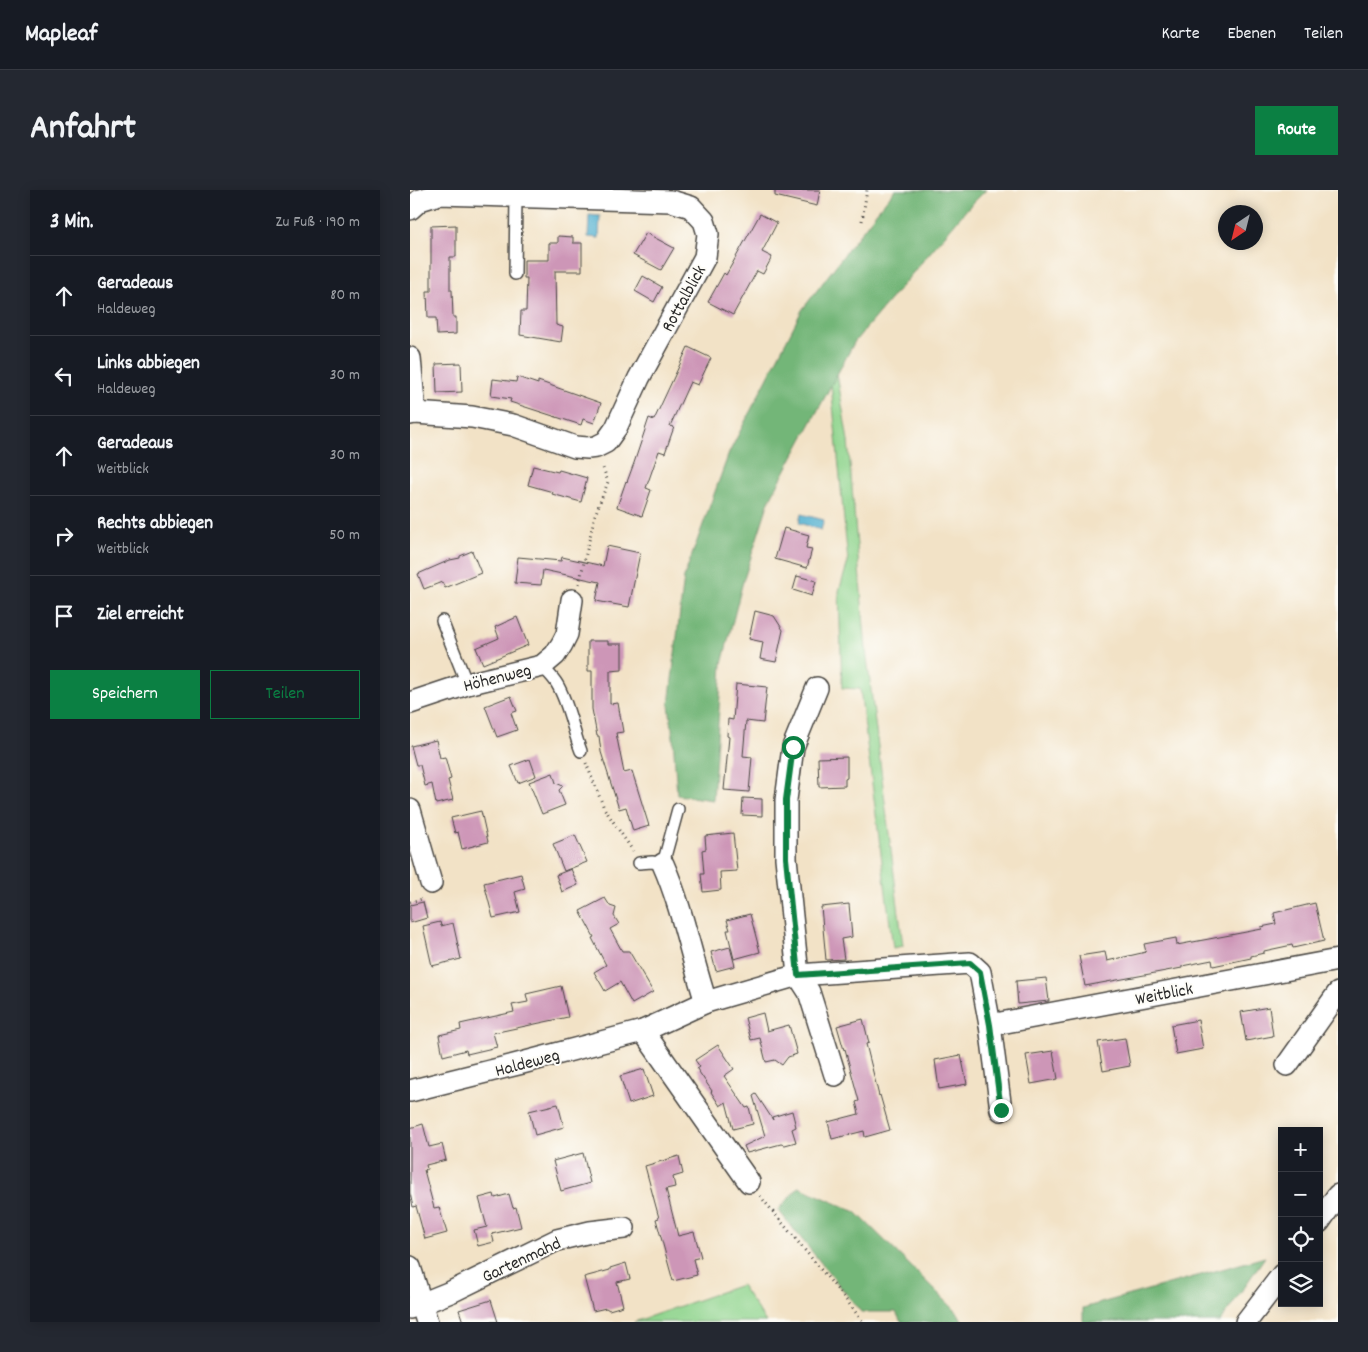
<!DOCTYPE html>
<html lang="de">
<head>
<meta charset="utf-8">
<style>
  body { margin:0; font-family:Dekko,sans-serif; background:#242831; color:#f1f3f6 }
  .controls { position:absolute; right:15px; bottom:15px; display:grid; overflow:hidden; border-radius:0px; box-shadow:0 2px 12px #0003 }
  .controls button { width:45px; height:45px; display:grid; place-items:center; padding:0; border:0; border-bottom:1px solid #363941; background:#171b24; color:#f1f3f6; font:25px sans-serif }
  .compass { position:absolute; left:808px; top:15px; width:45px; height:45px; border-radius:50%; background:#171b24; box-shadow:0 2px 12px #0003; rotate:215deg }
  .stop { position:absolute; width:15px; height:15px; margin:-11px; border:4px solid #0b8043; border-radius:50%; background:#fff }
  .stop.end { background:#0b8043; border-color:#fff; box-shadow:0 1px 5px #0008 }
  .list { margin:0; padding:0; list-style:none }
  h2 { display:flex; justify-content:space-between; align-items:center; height:65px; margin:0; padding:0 20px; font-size:21px }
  h2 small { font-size:16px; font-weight:400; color:#9ea1a6 }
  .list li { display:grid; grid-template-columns:32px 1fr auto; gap:15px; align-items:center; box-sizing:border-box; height:80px; padding:0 20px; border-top:1px solid #363941 }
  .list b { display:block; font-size:19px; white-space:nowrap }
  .list p { margin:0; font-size:16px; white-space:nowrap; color:#9ea1a6 }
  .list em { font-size:16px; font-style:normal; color:#9ea1a6 }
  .actions { display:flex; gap:10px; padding:15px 20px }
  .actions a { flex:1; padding:11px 0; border:1px solid #0b8043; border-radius:0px; text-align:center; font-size:18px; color:#0b8043 }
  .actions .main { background:#0b8043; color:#fff }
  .icon { flex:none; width:28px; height:28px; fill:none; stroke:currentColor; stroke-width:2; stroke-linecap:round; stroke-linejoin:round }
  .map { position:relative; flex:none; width:928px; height:1132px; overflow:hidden; border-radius:0px }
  header { display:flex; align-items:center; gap:30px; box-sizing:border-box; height:70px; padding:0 25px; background:#171b24; border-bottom:1px solid #363941 }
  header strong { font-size:24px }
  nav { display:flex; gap:28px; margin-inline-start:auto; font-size:18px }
  .intro { display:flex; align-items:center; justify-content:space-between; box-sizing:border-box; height:120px; padding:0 30px }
  h1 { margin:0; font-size:35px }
  .button { padding:12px 22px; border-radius:0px; background:#0b8043; color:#fff; font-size:18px; font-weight:700 }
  main { display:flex; gap:30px; padding:0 30px }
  aside { flex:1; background:#171b24; border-radius:0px; box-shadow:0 2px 12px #0003 }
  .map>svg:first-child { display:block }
  .green { fill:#8fd48d; stroke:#5d805c }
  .forest { fill:#73b678; stroke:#4f7052 }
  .water { fill:#50afcf; stroke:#3e6d7d }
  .building { fill:#cd96b7 }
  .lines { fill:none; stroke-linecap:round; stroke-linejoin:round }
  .lane-casing { stroke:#494642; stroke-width:14 }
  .street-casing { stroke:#494642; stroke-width:24 }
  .path { stroke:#494642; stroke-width:3; stroke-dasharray:1 4; stroke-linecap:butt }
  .lane { stroke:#fff; stroke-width:11 }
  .street { stroke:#fff; stroke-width:21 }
  .route { stroke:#0b8043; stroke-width:6 }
  .labels { text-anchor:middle; stroke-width:4; stroke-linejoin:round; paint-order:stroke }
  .street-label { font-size:18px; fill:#2b2b2b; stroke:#fdfcf7 }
</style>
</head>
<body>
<header>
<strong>Mapleaf</strong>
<nav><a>Karte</a><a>Ebenen</a><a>Teilen</a></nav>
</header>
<div class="intro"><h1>Anfahrt</h1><a class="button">Route</a></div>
<main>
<aside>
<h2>3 Min.<small>Zu Fuß · 190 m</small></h2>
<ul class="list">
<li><svg class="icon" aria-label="ahead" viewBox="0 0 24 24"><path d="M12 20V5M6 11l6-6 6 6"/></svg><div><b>Geradeaus</b><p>Haldeweg</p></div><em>80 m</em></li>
<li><svg class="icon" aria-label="left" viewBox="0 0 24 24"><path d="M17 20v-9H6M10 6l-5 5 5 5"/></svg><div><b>Links abbiegen</b><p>Haldeweg</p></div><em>30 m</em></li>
<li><svg class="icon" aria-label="ahead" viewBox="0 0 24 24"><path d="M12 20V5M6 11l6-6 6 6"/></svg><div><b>Geradeaus</b><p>Weitblick</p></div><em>30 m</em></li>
<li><svg class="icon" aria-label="right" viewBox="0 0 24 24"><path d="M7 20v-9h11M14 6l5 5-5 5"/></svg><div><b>Rechts abbiegen</b><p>Weitblick</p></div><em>50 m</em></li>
<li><svg class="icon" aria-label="arrive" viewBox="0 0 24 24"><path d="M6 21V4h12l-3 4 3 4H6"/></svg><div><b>Ziel erreicht</b></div></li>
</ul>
<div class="actions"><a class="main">Speichern</a><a>Teilen</a></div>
</aside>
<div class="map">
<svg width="928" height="1132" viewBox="0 0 928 1132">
  <rect width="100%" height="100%" fill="#fdfcf7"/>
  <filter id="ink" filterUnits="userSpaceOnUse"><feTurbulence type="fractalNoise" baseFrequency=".02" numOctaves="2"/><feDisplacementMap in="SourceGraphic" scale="10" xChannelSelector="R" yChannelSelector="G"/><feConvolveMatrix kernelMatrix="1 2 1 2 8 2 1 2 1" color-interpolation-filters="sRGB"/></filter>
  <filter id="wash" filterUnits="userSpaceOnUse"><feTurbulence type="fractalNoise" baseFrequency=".0096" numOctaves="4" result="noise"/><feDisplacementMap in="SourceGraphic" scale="20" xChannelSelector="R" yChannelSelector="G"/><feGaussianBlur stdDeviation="1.12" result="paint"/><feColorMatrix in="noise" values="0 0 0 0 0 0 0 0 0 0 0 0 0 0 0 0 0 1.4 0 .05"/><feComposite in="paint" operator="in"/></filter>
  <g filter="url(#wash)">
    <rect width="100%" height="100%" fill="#f2e2c6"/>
    <!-- green -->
    <g class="green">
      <path d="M427,184l11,67 18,209 37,296 -10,2 -33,-259 -18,-1 -3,-97 9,-29 -17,-178z"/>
      <path d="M331,1095l25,37h-132z"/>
    </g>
    <!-- forest -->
    <g class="forest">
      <path d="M485,0h91l-19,19 -112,132 -86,160 -27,84 -20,79 -9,136 -36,-5 -4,-59 -4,-31 15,-128 45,-124 73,-143 73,-96z"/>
      <path d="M389,997l57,25 102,101 5,9h-62l-5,-10h-35l-83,-102z"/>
      <path d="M855,1067l-45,65h-137v-14z"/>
    </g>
    <!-- water -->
    <g class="water">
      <path d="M179,25l11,1 -1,22 -11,-1z"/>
      <path d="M391,324l23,6 -3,10 -22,-7z"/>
    </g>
    <g id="blocks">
      <!-- building -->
      <g class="building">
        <path d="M365,0h45l-3,16 -42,-10z"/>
        <path d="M350,24l17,9 -15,29 10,5 -9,17 -6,-3 -24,44 -25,-13 16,-29 2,2z"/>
        <path d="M46,35v32h-6v33h2l1,27h3v17l-19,1 -1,-17h-8l-1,-27h4v-65z"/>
        <path d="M236,43l28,15 -13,22 -28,-15z"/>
        <path d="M148,46l15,1v6h9v28h-27l1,54 7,2 -2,15 -41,-7 1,-24h5l1,-33h-3v-18h25v-17h9z"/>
        <path d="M233,86l19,11 -8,15 -19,-11z"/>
        <path d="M278,157l23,11 -13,27 -8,-3 -20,44 4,1 -9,26 -6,-2 -13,37 5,2 -9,26 -25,-9 9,-26 1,1 7,-19 15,-45 5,2z"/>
        <path d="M51,173l1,29 -25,1 -1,-29z"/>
        <path d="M107,187l21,7v-3l63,22 -7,20 -11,-4 -2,6 -71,-23 1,-3 -20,-3 2,-17 23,3z"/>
        <path d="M123,276l25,6 1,-2 28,8 -6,24 -29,-8 1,-2 -25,-7z"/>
        <path d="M374,338l25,7 -3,13 6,1 -5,19 -32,-9z"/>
        <path d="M197,356l33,7 -11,54 -33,-6 4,-19 -57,-12 -2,15 -26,-2 3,-26 43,4 1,-4 41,9z"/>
        <path d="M62,361l9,22 -36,15 -3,-6 -18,7 -6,-15 32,-14 10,-2v-2z"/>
        <path d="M387,386l19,5 -4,15 -19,-6z"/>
        <path d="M345,421l19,5 9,14 -7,32 -16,-3 3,-17 -14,-3z"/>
        <path d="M107,427l11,28 -45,19 -7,-16 23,-10 -4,-11z"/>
        <path d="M178,451h20v3h14v26l-12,1v33l8,-1 5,29 -7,1 8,40 8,-2 17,55 -16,5 -7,-24 -7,2 -18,-57 -2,-16h-2l-5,-27v-38h-4z"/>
        <path d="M326,494l31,3 -4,36 -17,-2 -3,35 9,1 -3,35 -25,-2 5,-53 -2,-1 1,-17 5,1z"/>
        <path d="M101,506l6,15 -6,2 6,17 -20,7 -12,-31z"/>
        <path d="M26,550l4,18 5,-1 6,22 -3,1 5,20 -17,4 -4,-20 -7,2 -5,-21h-4l-5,-19z"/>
        <path d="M437,567v21l-2,1v7l-26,1 -1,-29z"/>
        <path d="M120,569l6,17 -18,7 -7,-17z"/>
        <path d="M143,583l3,10 7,3 -4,4 6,15 -23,9 -13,-32z"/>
        <path d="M333,608l19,1v17l-20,-1z"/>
        <path d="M71,621l7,31 -26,7 -4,-17 -3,1 -4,-15z"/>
        <path d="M323,643l4,38 -17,1 1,18 -18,2 -2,-18h3l-2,-24 4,-1 -1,-13z"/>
        <path d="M165,645l12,27 -23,9 -11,-27z"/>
        <path d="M161,679l7,16 -16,7 -6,-17z"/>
        <path d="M111,684l4,15 -10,3 5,20 -27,6 -9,-35z"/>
        <path d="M195,708l5,8 6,2 -2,8 5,8 -9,5 12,22h7l24,41 -21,12 -12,-22 -15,9 -11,-19 12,-7 -14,-27 2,-1 -14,-26z"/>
        <path d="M13,712l4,16 -17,5v-18z"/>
        <path d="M905,713l9,38 -31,7 -1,-3 -28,6v2l-13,3v2l-38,8 -1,-6 -30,6v2l-97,18 -6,-30 26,-4 2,9 39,-9 -2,-8 32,-6 1,7 85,-16 -1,-2 15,-3 -2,-11z"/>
        <path d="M439,714l3,33 -11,2 3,20 -18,1 -5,-53z"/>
        <path d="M340,724l10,38 -26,7 -7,-29h3l-3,-10z"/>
        <path d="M30,732l1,4 12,-3 8,36 -29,7 -9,-40z"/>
        <path d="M320,757l5,19 -19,5 -5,-19z"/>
        <path d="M636,788l3,23 -31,3 -2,-23z"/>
        <path d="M151,796l7,31 -75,16 4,14 -30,7 -1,-4 -23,6 -4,-21 22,-5 -1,-6 54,-12 -2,-7 16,-3 -2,-8z"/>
        <path d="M859,817l4,29 -27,5 -5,-29z"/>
        <path d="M353,823l4,18 22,-6 8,29 -9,3 -6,8 -7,-5 -9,2 -6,-24 -9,2 -6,-22z"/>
        <path d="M453,829l6,24 -3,1 13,52 1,-1 10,35 -25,7 -1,-6 -32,8 -4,-17 31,-8 -3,-12 3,-1 -14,-52 -1,1 -7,-24z"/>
        <path d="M788,830l5,29 -27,5 -5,-29z"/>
        <path d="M715,848l5,28 -27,5 -5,-29z"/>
        <path d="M308,855l16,24 -10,7 22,32 3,-1 4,17 -20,5 -7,-27 -6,4 -9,-14 1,-1 -15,-22 3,-2 -5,-7z"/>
        <path d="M643,861l5,28 -27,5 -5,-29z"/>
        <path d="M551,865l6,29 -28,5 -4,-29z"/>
        <path d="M234,879l9,27 -24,8 -9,-28z"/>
        <path d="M346,904l17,26 -1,-3 20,-6 4,16 -4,2 4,13 -11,3 -4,-1 -34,9 -3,-7 21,-10 -12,-40z"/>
        <path d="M148,914l6,23 -29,8 -6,-24z"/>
        <path d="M13,934l6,23 13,-3 4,16 -20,5 1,4 -3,1 10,38 5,-1 8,26 -22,6 -9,-33 -3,1 -3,-14v-65z"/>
        <path d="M173,963l7,30 -29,8 -8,-30z"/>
        <path d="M269,966l4,18 -10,3 2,10 -9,2 12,47 16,-4 7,25 -8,2 4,16 -24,6 -17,-62 3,-1 -14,-52z"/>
        <path d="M84,1004l1,4 14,-4 4,14 3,-1 5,20 -29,7 2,8 -16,4 -4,-16 13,-3 -8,-29z"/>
        <path d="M216,1073l4,16 -13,3 6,24 -14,4 -3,-2 -13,3 -9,-34 26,-7v-2z"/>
        <path d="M81,1110l7,22h-35l-4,-12z"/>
      </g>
    </g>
  </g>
  <g filter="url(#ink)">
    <use href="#blocks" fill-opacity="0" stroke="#494642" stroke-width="1"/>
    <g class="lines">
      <!-- lane casing -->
      <g class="lane-casing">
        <g id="lane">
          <path d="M105,84l1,-78"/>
          <path d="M32,431l25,63"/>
          <path d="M132,476c5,6 11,11 15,18 12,20 15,44 24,67"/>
          <path d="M229,673l13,-1 11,2 15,-55"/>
        </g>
      </g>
      <!-- street casing -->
      <g class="street-casing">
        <g id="street">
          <path d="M0,19l10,-9 19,-6 232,7 20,6 13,14 4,13 -3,23 -66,121 -23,50 -10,14 -10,5 -8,1 -13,-1 -62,-22 -41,-8 -57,-4 -5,1"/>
          <path d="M0,168l5,55"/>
          <path d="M407,498l-24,59 -7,53v58l12,117 11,17 26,83"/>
          <path d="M0,513l57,-19 75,-18 13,-11 7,-11 5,-10 5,-34"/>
          <path d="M0,620l21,73"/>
          <path d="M253,674c19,43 28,92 43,138"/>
          <path d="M580,835l11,85"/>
          <path d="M233,841l106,151"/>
          <path d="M877,875l51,-72"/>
          <path d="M0,901l112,-28 121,-32 63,-29 92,-27 172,-12 10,9 10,53 348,-65"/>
          <path d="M909,1032l19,-27"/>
          <path d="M0,1077l17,55"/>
          <path d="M0,1118l11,-4 32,-13 104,-51 33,-8 34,-4"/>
          <path d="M836,1132l36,-47"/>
        </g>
      </g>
      <!-- path -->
      <g class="path">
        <path d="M452,31l5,-31"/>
        <path d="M169,394l16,-69 13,-33 -6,-17"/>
        <path d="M176,573l18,45 29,43"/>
        <path d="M0,712l12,-3"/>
        <path d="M350,1006l87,105 16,21"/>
      </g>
      <!-- lane -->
      <use href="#lane" class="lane"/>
      <!-- street -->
      <use href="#street" class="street"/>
    </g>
  </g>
  <g class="lines" filter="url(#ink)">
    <!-- route -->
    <path class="route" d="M383,557l-7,53v58l12,117 172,-12 10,9 10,53 11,85"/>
  </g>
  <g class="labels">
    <!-- street labels -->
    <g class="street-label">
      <text transform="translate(273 108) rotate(-61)" y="6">Rottalblick</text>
      <text transform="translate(87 487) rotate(-14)" y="6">Höhenweg</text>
      <text transform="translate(754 803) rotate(-11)" y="6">Weitblick</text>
      <text transform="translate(117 872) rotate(-15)" y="6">Haldeweg</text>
      <text transform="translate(111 1069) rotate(-25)" y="6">Gartenmahd</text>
    </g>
  </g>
</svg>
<div class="controls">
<button>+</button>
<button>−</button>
<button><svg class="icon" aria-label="locate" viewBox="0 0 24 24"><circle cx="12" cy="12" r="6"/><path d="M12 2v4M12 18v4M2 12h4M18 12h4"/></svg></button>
<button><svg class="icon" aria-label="layers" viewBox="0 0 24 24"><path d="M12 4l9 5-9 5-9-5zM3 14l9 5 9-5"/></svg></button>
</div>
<svg class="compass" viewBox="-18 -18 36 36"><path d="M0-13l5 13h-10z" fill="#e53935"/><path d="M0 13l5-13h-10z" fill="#9ea1a6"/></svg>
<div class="stop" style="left:383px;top:557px"></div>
<div class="stop end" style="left:591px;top:920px"></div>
</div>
</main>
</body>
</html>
